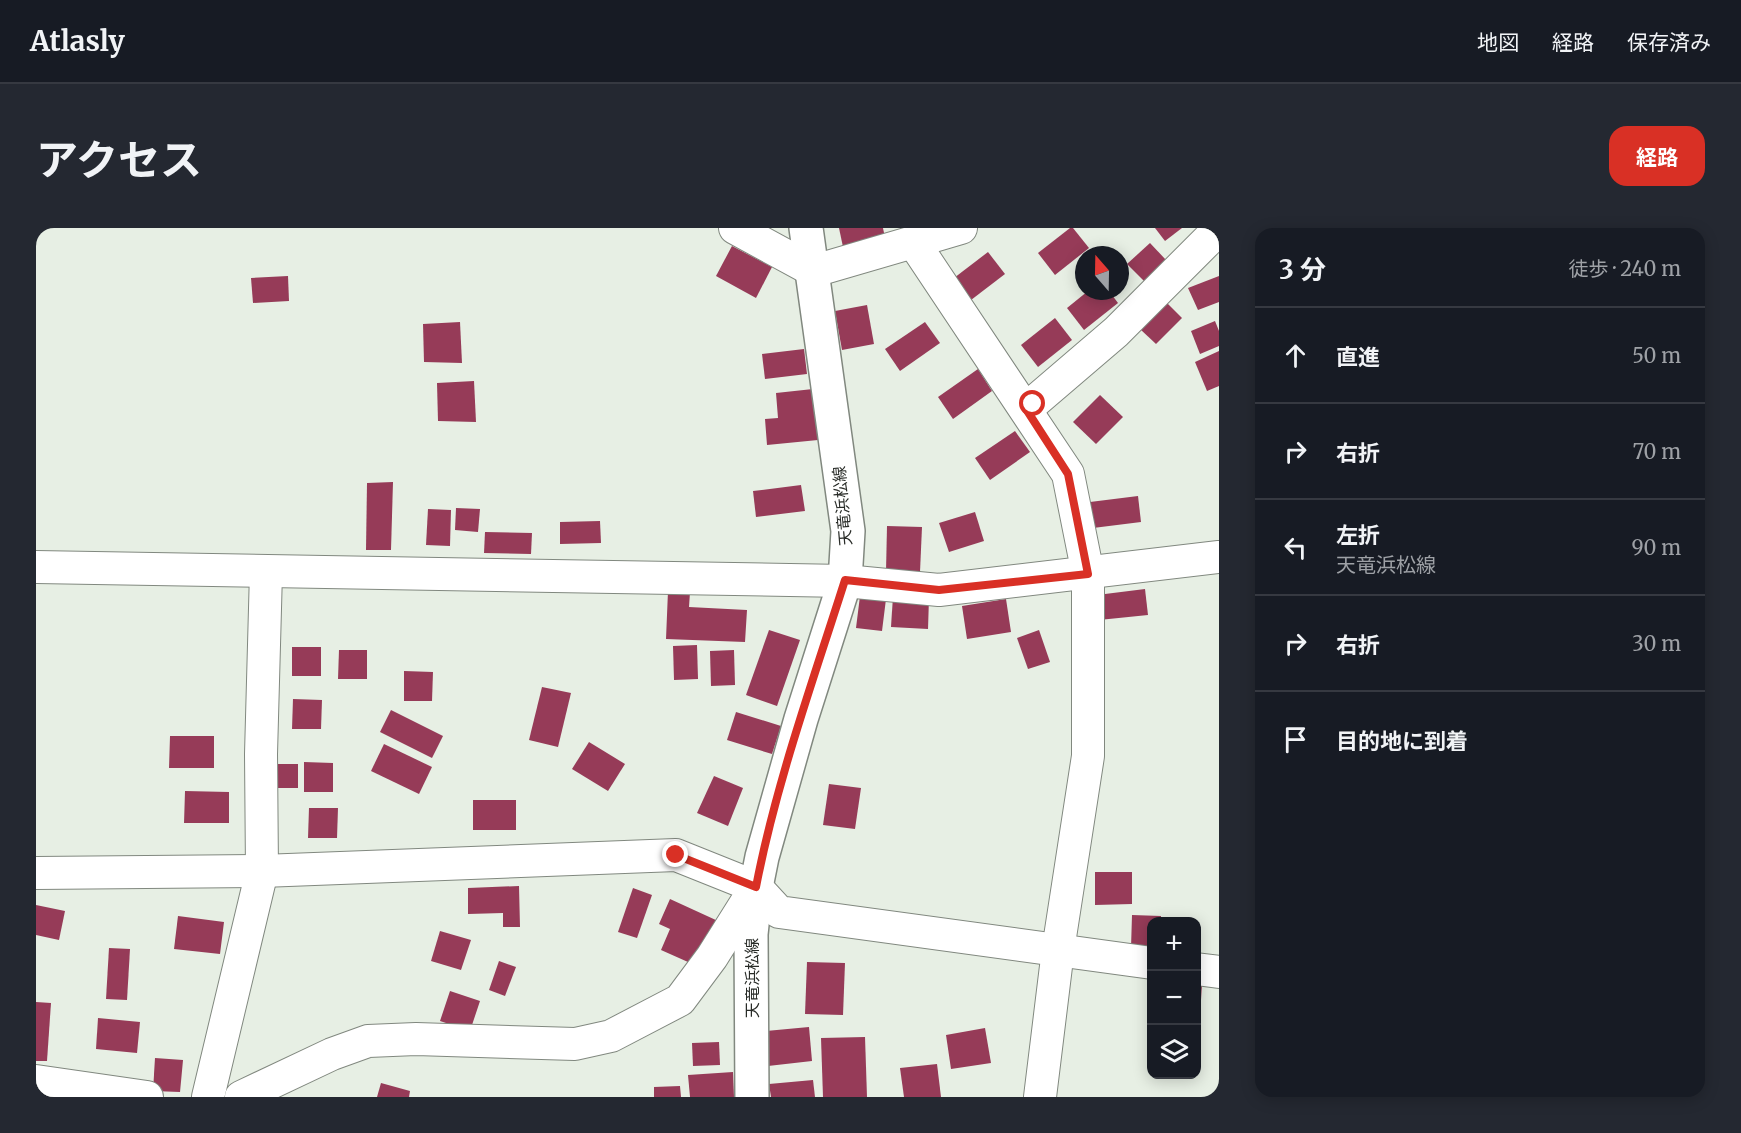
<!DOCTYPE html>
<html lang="ja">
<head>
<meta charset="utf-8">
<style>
  body { margin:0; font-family:Merriweather,"Noto Sans JP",serif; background:#242831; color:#f1f3f6 }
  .controls { position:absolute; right:18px; bottom:18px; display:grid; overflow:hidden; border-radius:12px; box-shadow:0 3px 15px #0003 }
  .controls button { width:54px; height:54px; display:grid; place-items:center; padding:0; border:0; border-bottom:2px solid #363941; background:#171b24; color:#f1f3f6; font:30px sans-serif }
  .compass { position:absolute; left:1039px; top:18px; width:54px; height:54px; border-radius:50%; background:#171b24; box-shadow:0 3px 15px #0003; rotate:340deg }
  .stop { position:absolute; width:18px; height:18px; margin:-14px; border:4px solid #d93025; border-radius:50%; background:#fff }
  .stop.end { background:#d93025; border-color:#fff; box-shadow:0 2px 6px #0008 }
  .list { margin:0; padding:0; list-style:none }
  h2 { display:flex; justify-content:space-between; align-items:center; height:78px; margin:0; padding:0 24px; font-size:26px }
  h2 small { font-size:20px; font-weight:400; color:#9ea1a6 }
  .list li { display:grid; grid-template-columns:39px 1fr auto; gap:18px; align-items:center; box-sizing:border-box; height:96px; padding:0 24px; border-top:2px solid #363941 }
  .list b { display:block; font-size:22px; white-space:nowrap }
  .list p { margin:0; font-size:20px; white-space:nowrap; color:#9ea1a6 }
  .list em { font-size:20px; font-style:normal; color:#9ea1a6 }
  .icon { flex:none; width:33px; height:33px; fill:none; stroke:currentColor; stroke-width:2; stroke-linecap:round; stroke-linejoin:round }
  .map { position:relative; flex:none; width:1183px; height:869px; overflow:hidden; border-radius:18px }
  header { display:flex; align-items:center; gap:36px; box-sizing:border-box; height:84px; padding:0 30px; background:#171b24; border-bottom:2px solid #363941 }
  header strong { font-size:28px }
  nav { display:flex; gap:33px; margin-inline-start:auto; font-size:21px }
  .intro { display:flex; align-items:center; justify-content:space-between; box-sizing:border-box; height:144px; padding:0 36px }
  h1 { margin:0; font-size:42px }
  .button { padding:15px 27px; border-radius:18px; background:#d93025; color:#fff; font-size:21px; font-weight:700 }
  main { display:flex; gap:36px; padding:0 36px }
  aside { flex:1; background:#171b24; border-radius:18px; box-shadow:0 3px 15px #0003 }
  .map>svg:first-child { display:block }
  .building { fill:#963b58 }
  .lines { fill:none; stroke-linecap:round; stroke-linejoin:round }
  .minor-casing { stroke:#81887f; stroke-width:34 }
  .major-casing { stroke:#81887f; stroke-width:36 }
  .minor { stroke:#fff; stroke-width:32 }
  .major { stroke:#fff; stroke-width:33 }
  .route { stroke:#d93025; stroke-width:8 }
  .labels { text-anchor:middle; stroke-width:6; stroke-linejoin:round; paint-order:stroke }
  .street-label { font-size:16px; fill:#292c28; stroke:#fff }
</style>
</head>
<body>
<header>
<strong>Atlasly</strong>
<nav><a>地図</a><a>経路</a><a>保存済み</a></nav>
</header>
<div class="intro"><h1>アクセス</h1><a class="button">経路</a></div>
<main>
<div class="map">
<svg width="1183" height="869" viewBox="0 0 1183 869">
  <rect width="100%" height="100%" fill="#e7efe4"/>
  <!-- building -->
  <g class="building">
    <path d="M803,0h44l2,10 -42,9z"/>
    <path d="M1034,0h3l16,20 -34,27 -17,-22z"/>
    <path d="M1119,0h27l-17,13z"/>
    <path d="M1114,15l16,17 -22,21 -17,-17z"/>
    <path d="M696,18l40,21 -16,31 -40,-22z"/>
    <path d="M952,24l17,22 -34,26 -17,-22z"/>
    <path d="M252,48l1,25 -36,2 -2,-25z"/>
    <path d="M1183,48v26l-21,8 -10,-22z"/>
    <path d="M1052,63h21l9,12 -34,27 -17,-22z"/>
    <path d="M1130,74l16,16 -26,26 -16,-15z"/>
    <path d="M831,77l7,39 -32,6 -7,-39z"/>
    <path d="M1019,90l17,22 -34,27 -17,-22z"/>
    <path d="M1179,93l4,10v15l-19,8 -9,-23z"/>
    <path d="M424,94l2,41 -38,-1 -1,-38z"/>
    <path d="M889,94l15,21 -40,28 -15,-22z"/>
    <path d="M768,121l3,25 -42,5 -3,-25z"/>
    <path d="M1183,123v35l-12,5 -12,-29z"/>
    <path d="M942,141l14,22 -39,28 -15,-22z"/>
    <path d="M438,153l2,41 -38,-1 -1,-38z"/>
    <path d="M777,161l5,51 -51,5 -2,-26 13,-1 -2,-25z"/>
    <path d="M1064,167l23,22 -27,27 -23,-22z"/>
    <path d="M979,203l15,21 -40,28 -15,-22z"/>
    <path d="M357,254l-2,68h-25l1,-67z"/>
    <path d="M765,257l4,26 -49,6 -3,-26z"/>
    <path d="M1102,268l3,26 -48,6 -3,-26z"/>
    <path d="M420,280l24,1 -2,23 -23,-2z"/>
    <path d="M392,281l23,1 -1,36 -24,-1z"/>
    <path d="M939,284l9,29 -35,11 -10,-29z"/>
    <path d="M564,293l1,22 -41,1v-22z"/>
    <path d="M851,298l35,1 -2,45h-34z"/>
    <path d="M449,304l47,1 -1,21 -47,-1z"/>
    <path d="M1109,361l3,26 -49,5 -2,-25z"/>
    <path d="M632,363l22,1 -1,15 58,3 -2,32 -79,-3z"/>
    <path d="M824,368l26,3 -4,32 -26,-3z"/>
    <path d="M857,368l36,2 -1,31 -37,-2z"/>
    <path d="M970,371l5,33 -44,7 -5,-33z"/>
    <path d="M733,402l31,10 -23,66 -31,-11z"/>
    <path d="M1003,402l11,32 -22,7 -11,-31z"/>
    <path d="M661,417l1,34 -24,1 -1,-34z"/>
    <rect x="256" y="419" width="29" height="29"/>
    <path d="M303,422h28v29h-29z"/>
    <path d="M698,422l1,35 -24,1 -1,-35z"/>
    <path d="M368,443l29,1 -1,29h-28z"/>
    <path d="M506,459l29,6 -13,54 -29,-7z"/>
    <path d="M257,471l29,1 -1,29h-29z"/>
    <path d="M355,482l52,26 -11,22 -52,-26z"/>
    <path d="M700,484l45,14 -9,28 -45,-14z"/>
    <path d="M134,508h44v32h-45z"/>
    <path d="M553,514l36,22 -17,27 -36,-22z"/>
    <path d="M348,516l48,23 -13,27 -48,-23z"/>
    <path d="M268,534l29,1v29h-29z"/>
    <path d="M240,536h22v24h-23z"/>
    <path d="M678,548l29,12 -15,38 -31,-13z"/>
    <path d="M793,556l32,4 -6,41 -32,-4z"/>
    <path d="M149,563l44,1v31h-45z"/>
    <rect x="437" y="572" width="43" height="30"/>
    <path d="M273,580h29l-1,30h-29z"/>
    <path d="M1059,644h37v32l-37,1z"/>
    <path d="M483,658l1,41h-17v-14l-35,1v-26z"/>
    <path d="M597,660l19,7 -15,43 -19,-6z"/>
    <path d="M634,671l48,22 -21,45 -36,-16 9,-21 -11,-5z"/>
    <path d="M0,677l29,6 -6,29 -23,-5z"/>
    <path d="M1096,687l29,1v6h-9v26h-21z"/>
    <path d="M142,688l46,6 -4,32 -46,-5z"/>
    <path d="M404,703l31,9 -10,30 -30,-9z"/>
    <path d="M73,720l21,1 -3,51 -21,-1z"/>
    <path d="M463,733l17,6 -11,29 -16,-6z"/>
    <path d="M771,734l38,1 -2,52 -38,-1z"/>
    <path d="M1160,756l6,1 -2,29h-4z"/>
    <path d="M414,763l30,10 -10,30 -30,-10z"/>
    <path d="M0,774l15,1 -4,58h-11z"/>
    <path d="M62,790l42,4 -3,31 -41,-4z"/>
    <path d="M773,799l3,34 -44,5 -2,-35z"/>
    <path d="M949,800l6,35 -40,6 -5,-34z"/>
    <path d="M829,809l2,60h-44l-2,-59z"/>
    <path d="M683,814l1,23 -27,1 -1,-23z"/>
    <path d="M119,830l28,2 -3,32 -27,-1z"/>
    <path d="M901,836l4,33h-37l-4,-29z"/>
    <path d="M697,844l1,25h-44l-2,-22z"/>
    <path d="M777,852l2,17h-44l-2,-13z"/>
    <path d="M345,855l29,8 -1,6h-32z"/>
    <path d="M644,858l1,11h-27v-10z"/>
  </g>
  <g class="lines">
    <!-- minor casing -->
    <g class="minor-casing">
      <g id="minor">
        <path d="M699,0l79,43 147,-43"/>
        <path d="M878,15l154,231 20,100v182l-30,194 -18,147"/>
        <path d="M990,181l90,-77 103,-103"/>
        <path d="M0,339l809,14 94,9 280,-33"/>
        <path d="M0,645l226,-2 414,-16 80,32 23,25 373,51"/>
        <path d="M1160,741l23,3"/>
        <path d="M0,853l111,16"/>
        <path d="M172,869l54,-226 -1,-117 5,-182"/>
        <path d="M205,869l91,-43 36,-13 48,-2 159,5 36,-8 69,-36 32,-43 44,-70"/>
      </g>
    </g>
    <!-- major casing -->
    <g class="major-casing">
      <path id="major" d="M716,869l-1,-163 5,-47 6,-30 39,-138 44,-138 3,-50 -42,-303"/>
    </g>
    <!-- minor -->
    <use href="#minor" class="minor"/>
    <!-- major -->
    <use href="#major" class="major"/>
  </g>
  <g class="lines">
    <!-- route -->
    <path class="route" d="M640,627l80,32c20,-104 57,-206 89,-307l94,10 149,-16 -20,-100 -42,-65 7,-5"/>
  </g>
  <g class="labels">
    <!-- street labels -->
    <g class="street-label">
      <text transform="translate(806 278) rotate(-95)" y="6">天竜浜松線</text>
      <text transform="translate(716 750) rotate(-90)" y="6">天竜浜松線</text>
    </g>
  </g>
</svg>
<div class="controls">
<button>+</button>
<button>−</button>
<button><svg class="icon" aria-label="layers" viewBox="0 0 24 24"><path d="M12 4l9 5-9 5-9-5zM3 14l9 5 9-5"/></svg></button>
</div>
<svg class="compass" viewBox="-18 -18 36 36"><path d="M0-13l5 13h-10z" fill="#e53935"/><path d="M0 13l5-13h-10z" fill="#9ea1a6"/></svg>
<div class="stop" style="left:997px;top:176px"></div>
<div class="stop end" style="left:640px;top:627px"></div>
</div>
<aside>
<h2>3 分<small>徒歩 · 240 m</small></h2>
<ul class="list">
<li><svg class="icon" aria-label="ahead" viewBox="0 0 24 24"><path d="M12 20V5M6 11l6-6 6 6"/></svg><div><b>直進</b></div><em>50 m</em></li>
<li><svg class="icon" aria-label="right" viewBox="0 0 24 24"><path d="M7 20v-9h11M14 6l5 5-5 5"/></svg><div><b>右折</b></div><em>70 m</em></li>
<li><svg class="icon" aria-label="left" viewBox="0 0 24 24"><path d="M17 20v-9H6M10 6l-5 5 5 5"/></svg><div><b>左折</b><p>天竜浜松線</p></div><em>90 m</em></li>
<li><svg class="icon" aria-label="right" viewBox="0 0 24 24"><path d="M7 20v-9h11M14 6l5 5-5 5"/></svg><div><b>右折</b></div><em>30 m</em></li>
<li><svg class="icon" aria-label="arrive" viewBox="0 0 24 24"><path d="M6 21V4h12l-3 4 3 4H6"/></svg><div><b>目的地に到着</b></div></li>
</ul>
</aside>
</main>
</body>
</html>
